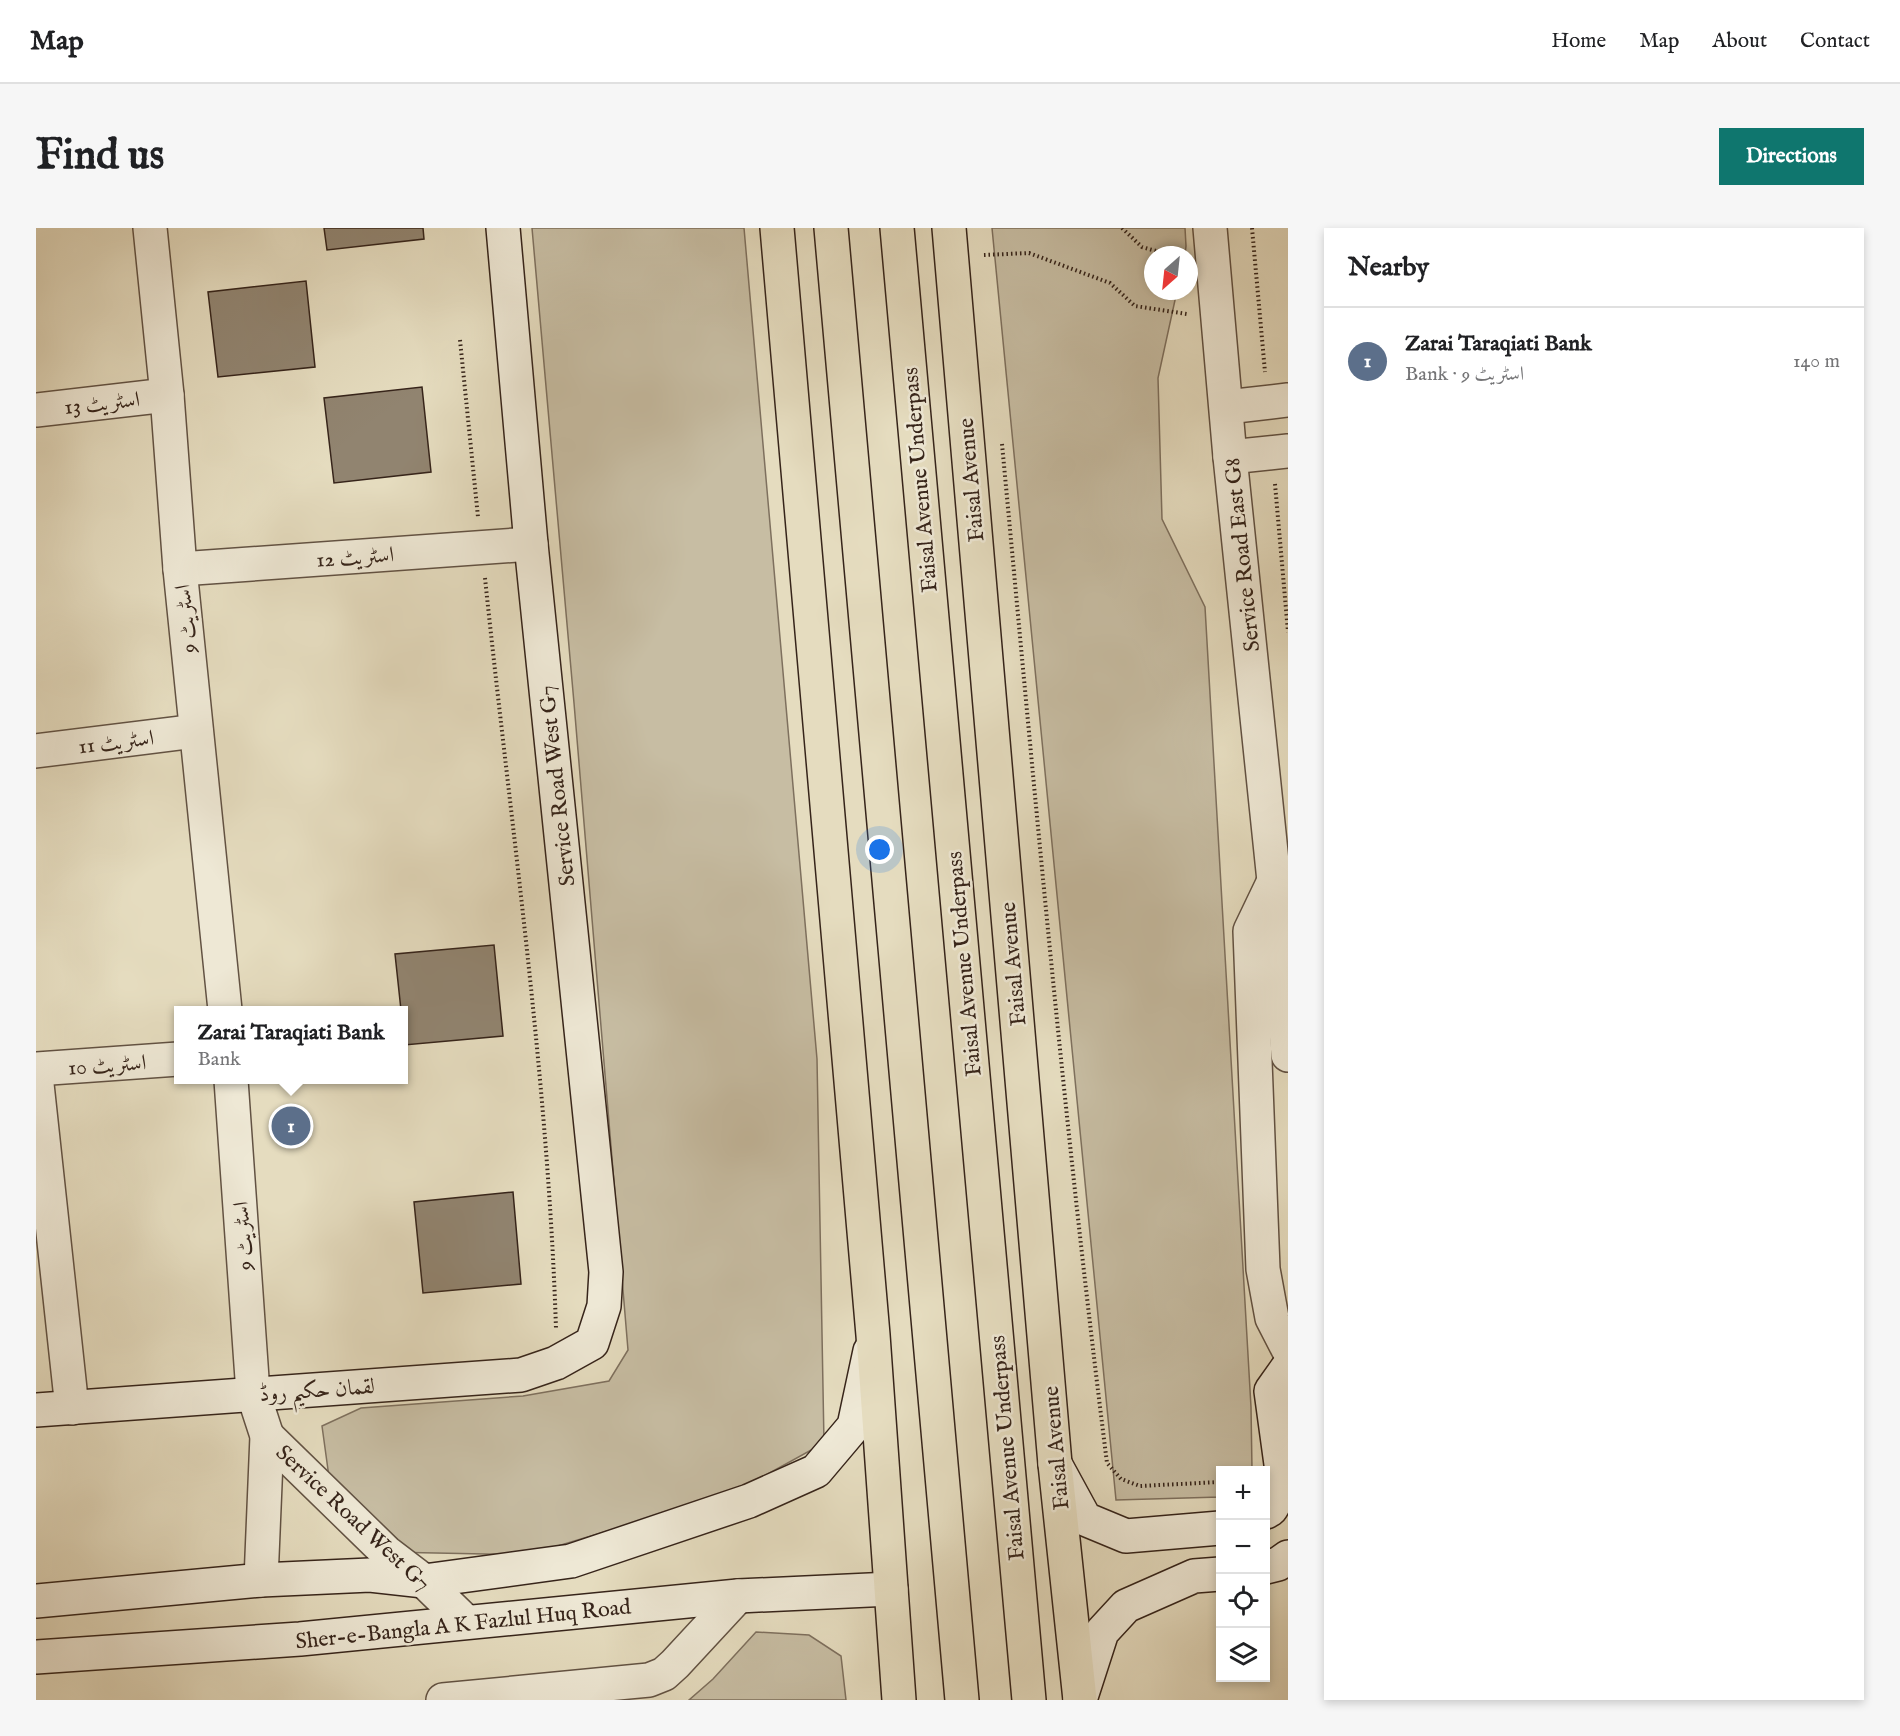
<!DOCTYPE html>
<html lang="en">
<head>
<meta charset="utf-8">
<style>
  body { margin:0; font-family:"IM FELL English",Amiri,serif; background:#f6f6f6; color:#202124 }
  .controls { position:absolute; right:18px; bottom:18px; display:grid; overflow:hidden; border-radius:0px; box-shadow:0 3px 9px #0003 }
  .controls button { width:54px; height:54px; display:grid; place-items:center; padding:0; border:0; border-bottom:2px solid #e0e0e0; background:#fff; color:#202124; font:30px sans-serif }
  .compass { position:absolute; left:1108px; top:18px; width:54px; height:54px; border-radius:50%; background:#fff; box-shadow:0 3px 9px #0003; rotate:207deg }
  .you { position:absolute; left:844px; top:622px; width:21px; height:21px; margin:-15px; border:4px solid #fff; border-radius:50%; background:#1a73e8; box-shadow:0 0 0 9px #1a73e833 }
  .badge { display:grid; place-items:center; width:39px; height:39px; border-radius:50%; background:#0f766e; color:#fff; font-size:20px; font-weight:700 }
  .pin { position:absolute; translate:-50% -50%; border:3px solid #fff; box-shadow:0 2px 6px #0006 }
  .popup { position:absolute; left:138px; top:778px; width:234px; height:78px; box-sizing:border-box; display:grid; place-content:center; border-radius:0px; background:#fff; filter:drop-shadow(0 2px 4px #0005); font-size:20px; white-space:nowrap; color:#757577 }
  .popup b { font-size:22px; color:#202124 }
  .popup::after { content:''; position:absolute; left:50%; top:100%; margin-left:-12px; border:12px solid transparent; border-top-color:#fff }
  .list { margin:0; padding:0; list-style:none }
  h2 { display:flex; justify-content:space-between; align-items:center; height:78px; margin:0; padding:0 24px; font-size:26px }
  h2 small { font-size:20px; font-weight:400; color:#757577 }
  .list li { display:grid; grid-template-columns:39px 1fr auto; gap:18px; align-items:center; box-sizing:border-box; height:108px; padding:0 24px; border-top:2px solid #e0e0e0 }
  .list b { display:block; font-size:22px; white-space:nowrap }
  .list p { margin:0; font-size:20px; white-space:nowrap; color:#757577 }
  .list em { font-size:20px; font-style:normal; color:#757577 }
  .icon { flex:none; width:33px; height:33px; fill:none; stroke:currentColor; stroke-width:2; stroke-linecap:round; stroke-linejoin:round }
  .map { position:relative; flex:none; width:1252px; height:1472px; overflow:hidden; border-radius:0px }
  header { display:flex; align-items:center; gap:36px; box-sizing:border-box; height:84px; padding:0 30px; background:#fff; border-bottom:2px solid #e0e0e0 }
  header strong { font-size:28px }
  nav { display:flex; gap:33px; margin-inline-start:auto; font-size:21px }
  .intro { display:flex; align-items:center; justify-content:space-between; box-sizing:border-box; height:144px; padding:0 36px }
  h1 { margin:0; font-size:42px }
  .button { padding:15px 27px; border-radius:0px; background:#0f766e; color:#fff; font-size:21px; font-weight:700 }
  main { display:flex; gap:36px; padding:0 36px }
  aside { flex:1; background:#fff; border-radius:0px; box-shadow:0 3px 9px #0003 }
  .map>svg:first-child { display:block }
  .green { fill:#c7bda3; stroke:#7e705e; stroke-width:1.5 }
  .building { fill:#918470; stroke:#36241a; stroke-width:1.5 }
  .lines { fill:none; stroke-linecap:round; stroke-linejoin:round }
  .street-casing { stroke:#625243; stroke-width:36 }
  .secondary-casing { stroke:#36241a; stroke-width:36 }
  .primary-casing { stroke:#36241a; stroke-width:36 }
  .path { stroke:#36241a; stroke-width:4; stroke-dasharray:1.5 3; stroke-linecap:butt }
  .street { stroke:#eee8d5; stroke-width:33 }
  .secondary { stroke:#eee8d5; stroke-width:33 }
  .primary { stroke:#e5dcbf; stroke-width:33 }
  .labels { text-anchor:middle; stroke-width:5; stroke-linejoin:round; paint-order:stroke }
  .street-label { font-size:22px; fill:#36241a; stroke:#eee8d5 }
</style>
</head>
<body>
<header>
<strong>Map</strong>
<nav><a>Home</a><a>Map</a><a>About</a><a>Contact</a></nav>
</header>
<div class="intro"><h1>Find us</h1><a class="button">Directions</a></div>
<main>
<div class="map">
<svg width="1252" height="1472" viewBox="0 0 1252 1472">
  <rect width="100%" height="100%" fill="#e5dcbf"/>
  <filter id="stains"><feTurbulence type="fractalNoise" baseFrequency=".00333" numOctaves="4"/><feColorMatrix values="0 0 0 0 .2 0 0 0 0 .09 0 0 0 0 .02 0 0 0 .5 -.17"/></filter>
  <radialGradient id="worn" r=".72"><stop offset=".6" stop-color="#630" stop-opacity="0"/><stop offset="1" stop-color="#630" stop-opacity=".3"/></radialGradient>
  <!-- green -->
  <g class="green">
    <path d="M496,0h212l73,831 7,384 -91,50 -205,62 -142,-3 -54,-53 -10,-73 39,-18 162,-12 86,-15 19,-31 -54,-647z"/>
    <path d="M956,0h193l1,18 -1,9h-32v36h24l-19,87 4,141 43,88 46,800 1,63h-32v27l-104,3z"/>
    <path d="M720,1404l53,3 32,21 5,44h-157l24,-21z"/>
  </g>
  <!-- building -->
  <g class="building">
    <path d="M288,0h99l1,11 -97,11z"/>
    <path d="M270,53l9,86 -97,10 -10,-85z"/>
    <path d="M386,159l9,85 -97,11 -10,-85z"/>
    <path d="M458,717l9,91 -99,9v-35h-3l-6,-56z"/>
    <path d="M477,964l8,92 -98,9 -9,-91z"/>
  </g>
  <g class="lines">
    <!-- street casing -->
    <g class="street-casing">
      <g id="street">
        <path d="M114,0l17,167 13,174 45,441"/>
        <path d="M1174,0l20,229 44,424 14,174"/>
        <path d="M1191,179l61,-7"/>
        <path d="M0,182l131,-15"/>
        <path d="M1194,229l58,-6"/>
        <path d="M144,341l351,-25"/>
        <path d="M0,523l160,-20"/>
        <path d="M1237,655l-23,48 13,338 9,49 16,31"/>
        <path d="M0,841l142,-10"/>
        <path d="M0,847l36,333"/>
        <path d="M195,852l22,313 14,43 -6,144"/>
        <path d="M231,1208l119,116 38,29 42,41"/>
        <path d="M407,1472l206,-20 15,-6 11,-10 63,-68"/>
      </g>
    </g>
    <!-- secondary casing -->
    <g class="secondary-casing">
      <g id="secondary">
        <path d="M0,1182l485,-35 35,-12 36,-20 12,-37 2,-34 -75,-728 -28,-316"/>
        <path d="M1019,1236l30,55 41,17 94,-8"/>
        <path d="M1230,1284l5,-3 13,-23 -13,-95 17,-24"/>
        <path d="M1230,1339l12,-3 10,-7"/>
        <path d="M0,1373l225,-21 109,-5 54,6 147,-20 178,-60 67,-30 38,-45 16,-75"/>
        <path d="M0,1429l264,-18 438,-43 153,-7"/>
        <path d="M1044,1472l22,-68 24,-26 68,-30 26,-2"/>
      </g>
    </g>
    <!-- primary casing -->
    <g class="primary-casing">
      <g id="primary">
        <path d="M741,0l96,1107 26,365"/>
        <path d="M795,0l131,1472"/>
        <path d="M861,0l132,1472"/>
        <path d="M913,0l106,1236 25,236"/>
      </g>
    </g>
    <!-- path -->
    <g class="path">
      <path d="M1086,0l20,19 28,8"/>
      <path d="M1216,0l13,144"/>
      <path d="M948,27l45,-2 81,30 25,23 52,8"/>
      <path d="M424,112l18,177"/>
      <path d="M966,216c32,340 62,680 105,1019l14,16 19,7 80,-4"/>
      <path d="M1239,256l13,148"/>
      <path d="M449,350c26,250 63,499 71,751"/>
    </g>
    <!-- street -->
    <use href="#street" class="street"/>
    <!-- secondary -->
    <use href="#secondary" class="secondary"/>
    <!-- primary -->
    <use href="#primary" class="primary"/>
  </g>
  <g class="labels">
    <!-- street labels -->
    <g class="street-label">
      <text transform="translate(66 174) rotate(-6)" y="8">اسٹریٹ 13</text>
      <text transform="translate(883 252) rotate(-95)" y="8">Faisal Avenue Underpass</text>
      <text transform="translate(934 252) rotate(-95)" y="8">Faisal Avenue</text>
      <text transform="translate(1205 327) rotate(-96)" y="8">Service Road East G8</text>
      <text transform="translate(319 328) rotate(-4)" y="8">اسٹریٹ 12</text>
      <text transform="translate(149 391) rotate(-96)" y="8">اسٹریٹ 9</text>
      <text transform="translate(80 513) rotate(-7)" y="8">اسٹریٹ 11</text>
      <text transform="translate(520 558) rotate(-96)" y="8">Service Road West G7</text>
      <text transform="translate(927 736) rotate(-95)" y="8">Faisal Avenue Underpass</text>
      <text transform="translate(976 736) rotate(-95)" y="8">Faisal Avenue</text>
      <text transform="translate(71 836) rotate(-4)" y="8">اسٹریٹ 10</text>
      <text transform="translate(206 1008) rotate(-94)" y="8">اسٹریٹ 9</text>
      <text transform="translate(281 1161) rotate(-4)" y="8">لقمان حکیم روڈ</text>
      <text transform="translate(970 1220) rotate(-95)" y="8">Faisal Avenue Underpass</text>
      <text transform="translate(1019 1220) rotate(-95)" y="8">Faisal Avenue</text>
      <text transform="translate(318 1289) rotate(43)" y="8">Service Road West G7</text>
      <text transform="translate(427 1395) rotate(-6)" y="8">Sher-e-Bangla A K Fazlul Huq Road</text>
    </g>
  </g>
  <rect width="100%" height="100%" filter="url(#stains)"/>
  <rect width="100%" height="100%" fill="url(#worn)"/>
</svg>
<div class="controls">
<button>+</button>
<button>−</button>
<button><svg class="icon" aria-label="locate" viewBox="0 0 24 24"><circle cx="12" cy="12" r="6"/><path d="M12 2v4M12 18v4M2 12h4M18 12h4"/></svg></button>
<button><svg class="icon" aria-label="layers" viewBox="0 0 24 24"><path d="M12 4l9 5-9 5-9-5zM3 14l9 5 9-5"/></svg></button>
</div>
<svg class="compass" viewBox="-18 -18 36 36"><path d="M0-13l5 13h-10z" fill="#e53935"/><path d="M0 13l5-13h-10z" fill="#757577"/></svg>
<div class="you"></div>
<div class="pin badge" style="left:255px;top:898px;background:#5c6f8a">1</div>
<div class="popup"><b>Zarai Taraqiati Bank</b>Bank</div>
</div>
<aside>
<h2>Nearby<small></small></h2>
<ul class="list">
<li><span class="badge" style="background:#5c6f8a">1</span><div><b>Zarai Taraqiati Bank</b><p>Bank · اسٹریٹ 9</p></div><em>140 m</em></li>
</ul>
</aside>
</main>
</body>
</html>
